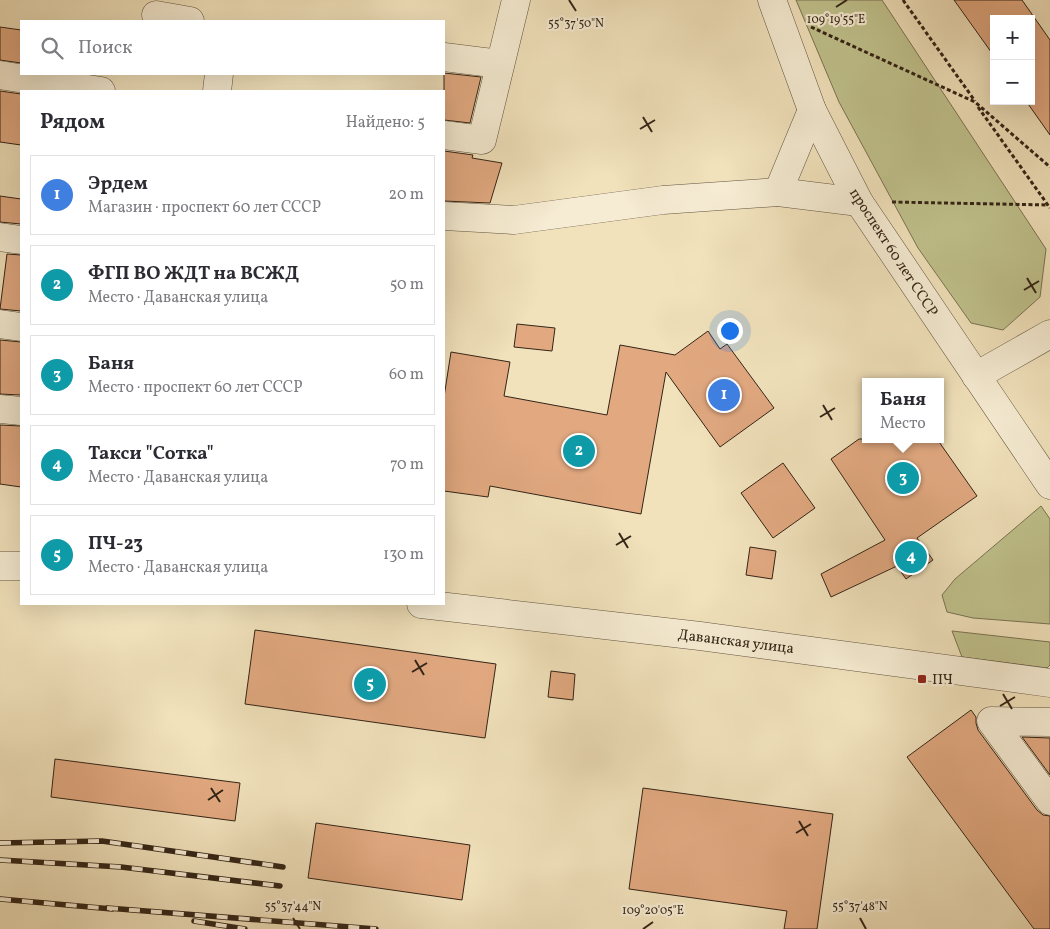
<!DOCTYPE html>
<html lang="ru">
<head>
<meta charset="utf-8">
<style>
  body { margin:0; font-family:Vollkorn,serif; background:#f7f7f7; color:#2b2b33 }
  .controls { position:absolute; right:15px; top:15px; display:grid; overflow:hidden; border-radius:0px; box-shadow:0 5px 20px #0002 }
  .controls button { width:45px; height:45px; display:grid; place-items:center; padding:0; border:0; border-bottom:1px solid #e1e1e2; background:#fff; color:#2b2b33; font:25px sans-serif }
  .you { position:absolute; left:729px; top:330px; width:18px; height:18px; margin:-12px; border:4px solid #fff; border-radius:50%; background:#1a73e8; box-shadow:0 0 0 8px #1a73e833 }
  .badge { display:grid; place-items:center; width:32px; height:32px; border-radius:50%; background:#0b8043; color:#fff; font-size:16px; font-weight:700 }
  .pin { position:absolute; translate:-50% -50%; border:2px solid #fff; box-shadow:0 1px 5px #0006 }
  .popup { position:absolute; left:862px; top:378px; width:82px; height:65px; box-sizing:border-box; display:grid; place-content:center; border-radius:0px; background:#fff; filter:drop-shadow(0 1px 4px #0005); font-size:16px; white-space:nowrap; color:#7c7c81 }
  .popup b { font-size:19px; color:#2b2b33 }
  .popup::after { content:''; position:absolute; left:50%; top:100%; margin-left:-10px; border:10px solid transparent; border-top-color:#fff }
  .list { margin:0; padding:0; list-style:none }
  h2 { display:flex; justify-content:space-between; align-items:center; height:65px; margin:0; padding:0 20px; font-size:21px }
  h2 small { font-size:16px; font-weight:400; color:#7c7c81 }
  .list li { display:grid; grid-template-columns:32px 1fr auto; gap:15px; align-items:center; box-sizing:border-box; height:80px; margin:0 10px 10px; padding:0 10px; border:1px solid #e1e1e2; border-radius:0px }
  .list b { display:block; font-size:19px; white-space:nowrap }
  .list p { margin:0; font-size:16px; white-space:nowrap; color:#7c7c81 }
  .list em { font-size:16px; font-style:normal; color:#7c7c81 }
  .icon { flex:none; width:28px; height:28px; fill:none; stroke:currentColor; stroke-width:2; stroke-linecap:round; stroke-linejoin:round }
  .map { position:relative; flex:none; width:1050px; height:929px; overflow:hidden }
  .search { position:absolute; background:#fff; box-shadow:0 5px 20px #0002; left:20px; top:20px; width:425px; height:55px; display:flex; align-items:center; gap:12px; box-sizing:border-box; padding:0 18px; border-radius:0px; color:#7c7c81; font-size:19px }
  .panel { position:absolute; background:#fff; box-shadow:0 5px 20px #0002; left:20px; top:90px; width:425px; height:515px; border-radius:0px }
  .map>svg:first-child { display:block }
  .green { fill:#c0c28d; stroke:#7a7352 }
  .building { fill:#e2a981; stroke:#332416 }
  .lines { fill:none; stroke-linecap:round; stroke-linejoin:round }
  .minor-casing { stroke:#625440; stroke-width:29 }
  .path { stroke:#332416; stroke-width:3; stroke-dasharray:4 2.5; stroke-linecap:butt }
  .minor { stroke:#f6ecd3; stroke-width:28 }
  .rail-casing { stroke:#332416; stroke-width:5.5 }
  .rail { stroke:#f6ecd3; stroke-width:4; stroke-dasharray:11; stroke-linecap:butt }
  .ticks { fill:none; stroke:#332416; stroke-width:2 }
  .poi-dot { fill:#8f2418; stroke:#f6ecd3; stroke-width:2 }
  .labels { text-anchor:middle; stroke-width:4.5; stroke-linejoin:round; paint-order:stroke }
  .street-label { font-size:15px; fill:#332416; stroke:#f6ecd3 }
  .poi-label { font-size:15px; fill:#332416; stroke:#f6ecd3; text-anchor:start }
  .ticks-label { font-size:12px; text-anchor:middle; fill:#332416; stroke:#f6ecd3; stroke-width:4.5; stroke-linejoin:round; paint-order:stroke }
</style>
</head>
<body>
<div class="map">
<svg width="1050" height="929" viewBox="0 0 1050 929">
  <rect width="100%" height="100%" fill="#f1e2bc"/>
  <filter id="stains"><feTurbulence type="fractalNoise" baseFrequency=".004" numOctaves="4"/><feColorMatrix values="0 0 0 0 .2 0 0 0 0 .09 0 0 0 0 .02 0 0 0 .5 -.17"/></filter>
  <radialGradient id="worn" r=".72"><stop offset=".6" stop-color="#630" stop-opacity="0"/><stop offset="1" stop-color="#630" stop-opacity=".3"/></radialGradient>
  <!-- green -->
  <g class="green">
    <path d="M796,0h86l164,249 -6,48 -37,33 -32,-7 -53,-75 -79,-146z"/>
    <path d="M1041,506l9,13v105l-77,-6 -26,-6 -5,-17 13,-16z"/>
    <path d="M952,631l98,11v23l-3,3 -85,-11z"/>
  </g>
  <!-- building -->
  <g class="building">
    <path d="M954,0h68l28,40v95l-24,-34h5v-82h-37v37z"/>
    <path d="M0,27l21,3v33l-21,-3z"/>
    <path d="M444,73l37,4 -11,46 -26,-3z"/>
    <path d="M0,91l21,3v51l-21,-3z"/>
    <path d="M444,151l29,4 -1,3 30,5 -12,40 -46,-2z"/>
    <path d="M0,196l21,3v25l-21,-2z"/>
    <path d="M7,254l14,1v56l-21,-2z"/>
    <path d="M517,324l38,4 -3,23 -38,-4z"/>
    <path d="M708,331l12,18 7,-5 47,64 -54,39 -54,-75 -25,142 -151,-28 -2,11 -44,-6v-94l7,-45 59,10 -6,34 103,19 13,-70 55,10z"/>
    <path d="M0,340l21,2v53l-21,-1z"/>
    <path d="M0,425l21,1v61l-21,-3z"/>
    <path d="M859,439h78l40,57 -60,42 16,22 -27,19 -9,-13 -66,31 -10,-23 64,-34 -54,-81z"/>
    <path d="M783,463l32,45 -42,30 -32,-45z"/>
    <path d="M750,547l26,4 -4,28 -26,-4z"/>
    <path d="M255,630l241,34 -11,74 -240,-34z"/>
    <path d="M551,671l24,3 -2,26 -25,-3z"/>
    <path d="M971,710l5,7v6l2,7 59,80 6,5 7,1v113h-16l-127,-172z"/>
    <path d="M1022,737l28,1v37z"/>
    <path d="M55,759l185,24 -5,38 -184,-24z"/>
    <path d="M643,788l190,26 -16,115h-33l3,-18 -158,-22z"/>
    <path d="M316,823l154,22 -8,55 -154,-22z"/>
  </g>
  <g class="lines">
    <!-- minor casing -->
    <g class="minor-casing">
      <g id="minor">
        <path d="M772,0l40,110 47,92 191,283"/>
        <path d="M156,15l34,6"/>
        <path d="M444,57l56,7"/>
        <path d="M0,75l101,16"/>
        <path d="M217,91l2,-17"/>
        <path d="M444,135l38,5 34,-140"/>
        <path d="M778,192l81,10"/>
        <path d="M444,216l70,4 149,-20 115,-8 34,-82"/>
        <path d="M0,237l21,3"/>
        <path d="M0,324l21,3"/>
        <path d="M976,376l74,-42"/>
        <path d="M0,409l21,2"/>
        <path d="M0,566h21"/>
        <path d="M421,604l279,32 350,47"/>
        <path d="M1050,722l-59,-1 59,80"/>
      </g>
    </g>
    <!-- path -->
    <g class="path">
      <path d="M903,0l72,101"/>
      <path d="M811,27l164,75 75,65"/>
      <path d="M978,107l72,101"/>
      <path d="M892,202l156,3"/>
    </g>
    <!-- minor -->
    <use href="#minor" class="minor"/>
    <!-- rail casing -->
    <g class="rail-casing">
      <g id="rail">
        <path d="M0,843l102,-2 181,26"/>
        <path d="M0,860l121,7 159,19"/>
        <path d="M0,899l112,10"/>
        <path d="M107,908l269,21"/>
        <path d="M194,921l51,8"/>
      </g>
    </g>
    <!-- rail -->
    <use href="#rail" class="rail"/>
  </g>
  <!-- ticks -->
  <path class="ticks" d="M569,0l7,11M836,7l11,-7M643,117l9,15M640,129l15,-9M1027,278l9,15M1024,290l15,-9M823,405l9,15M820,417l15,-9M619,533l9,15M616,545l15,-9M415,660l9,15M412,672l15,-9M1003,694l9,15M1000,706l15,-9M211,788l9,14M208,800l15,-10M799,821l9,15M796,833l15,-9M293,918l7,11M860,918l6,11M643,929l10,-7"/>
  <!-- markers -->
  <rect class="poi-dot" x="917" y="674" width="10" height="10" rx="2.5"/>
  <g class="labels">
    <!-- street labels -->
    <g class="street-label">
      <text transform="translate(894 252) rotate(57)" y="5">проспект 60 лет СССР</text>
      <text transform="translate(736 641) rotate(7)" y="5">Даванская улица</text>
    </g>
    <!-- poi labels -->
    <g class="poi-label">
      <text x="932" y="684">ПЧ</text>
    </g>
  </g>
  <g class="ticks-label">
    <text x="836" y="23">109°19'55"E</text>
    <text x="576" y="27">55°37'50"N</text>
    <text x="293" y="910">55°37'44"N</text>
    <text x="860" y="910">55°37'48"N</text>
    <text x="653" y="914">109°20'05"E</text>
  </g>
  <rect width="100%" height="100%" filter="url(#stains)"/>
  <rect width="100%" height="100%" fill="url(#worn)"/>
</svg>
<div class="controls">
<button>+</button>
<button>−</button>
</div>
<div class="you"></div>
<div class="pin badge" style="left:724px;top:395px;background:#3f7fe0">1</div>
<div class="pin badge" style="left:579px;top:451px;background:#0f9aa8">2</div>
<div class="pin badge" style="left:903px;top:478px;background:#0f9aa8">3</div>
<div class="popup"><b>Баня</b>Место</div>
<div class="pin badge" style="left:911px;top:557px;background:#0f9aa8">4</div>
<div class="pin badge" style="left:370px;top:684px;background:#0f9aa8">5</div>
<div class="search"><svg class="icon" aria-label="search" viewBox="0 0 24 24"><circle cx="10" cy="10" r="6"/><path d="M15 15l6 6"/></svg>Поиск</div>
<section class="panel">
<h2>Рядом<small>Найдено: 5</small></h2>
<ul class="list">
<li><span class="badge" style="background:#3f7fe0">1</span><div><b>Эрдем</b><p>Магазин · проспект 60 лет СССР</p></div><em>20 m</em></li>
<li><span class="badge" style="background:#0f9aa8">2</span><div><b>ФГП ВО ЖДТ на ВСЖД</b><p>Место · Даванская улица</p></div><em>50 m</em></li>
<li><span class="badge" style="background:#0f9aa8">3</span><div><b>Баня</b><p>Место · проспект 60 лет СССР</p></div><em>60 m</em></li>
<li><span class="badge" style="background:#0f9aa8">4</span><div><b>Такси &quot;Сотка&quot;</b><p>Место · Даванская улица</p></div><em>70 m</em></li>
<li><span class="badge" style="background:#0f9aa8">5</span><div><b>ПЧ-23</b><p>Место · Даванская улица</p></div><em>130 m</em></li>
</ul>
</section>
</div>
</body>
</html>
